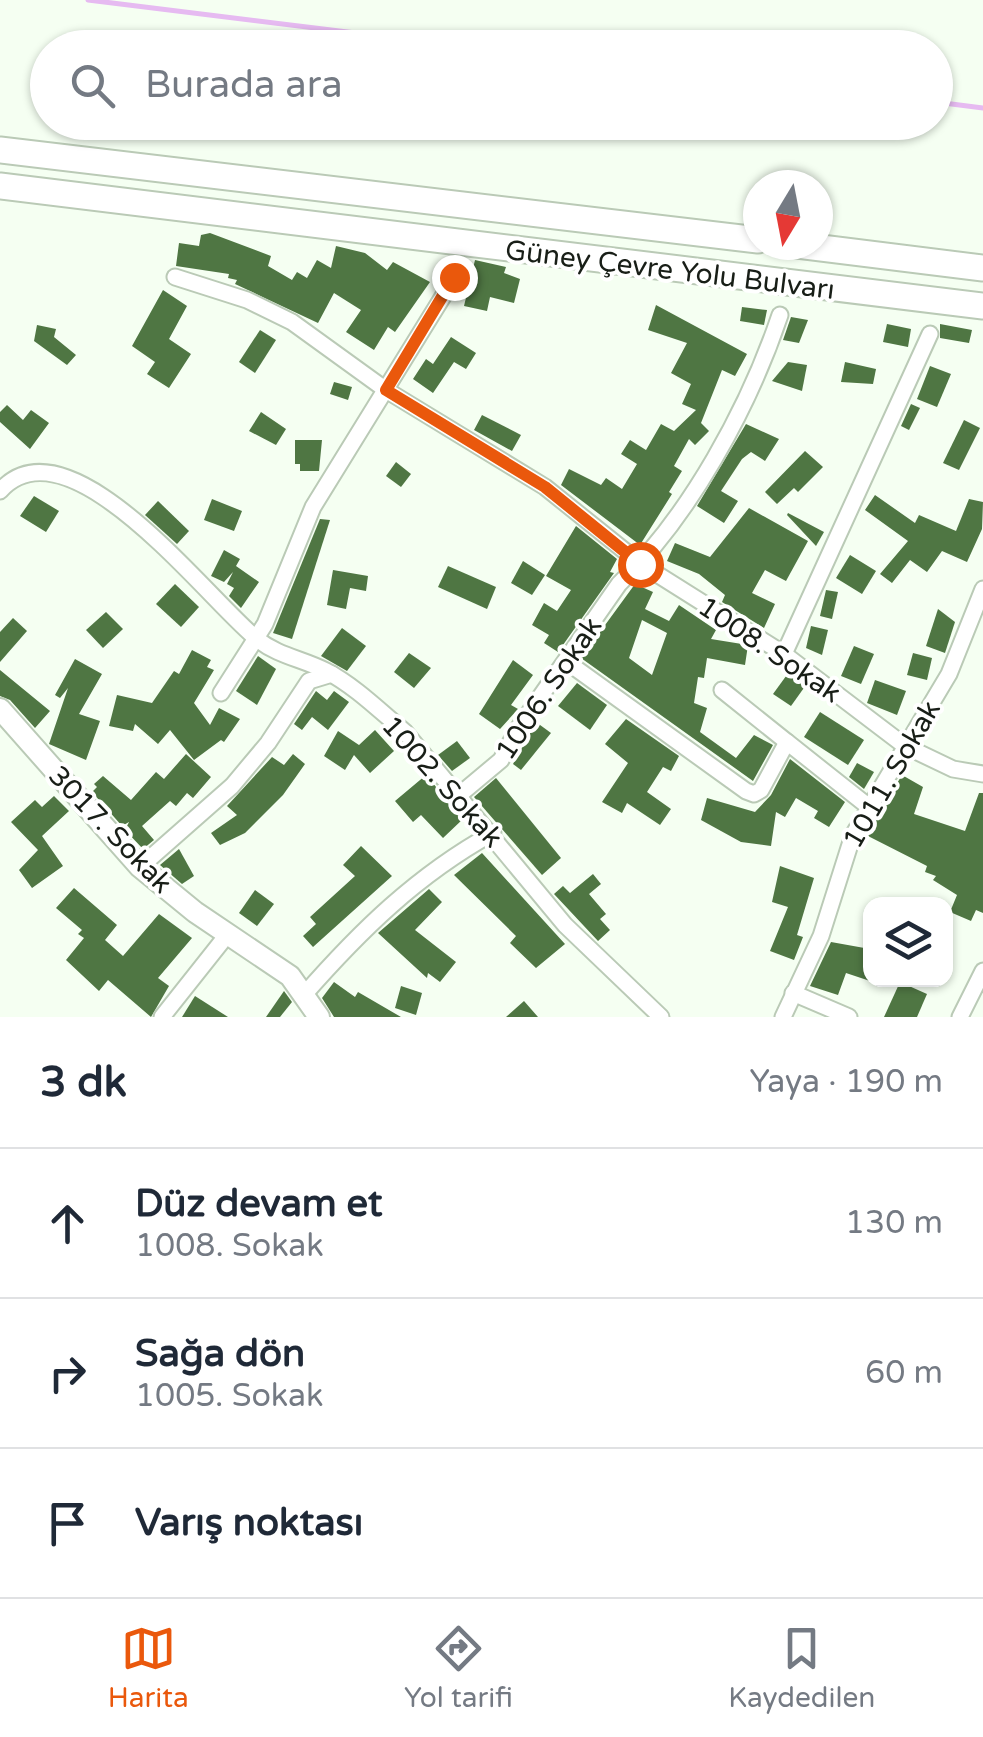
<!DOCTYPE html>
<html lang="tr">
<head>
<meta charset="utf-8">
<style>
  body { margin:0; font-family:"Varela Round",sans-serif; background:#f6f6f7; color:#1f2937 }
  .controls { position:absolute; right:30px; bottom:30px; display:grid; overflow:hidden; border-radius:20px; box-shadow:0 2px 8px #0004 }
  .controls button { width:90px; height:90px; display:grid; place-items:center; padding:0; border:0; border-bottom:2px solid #e0e1e3; background:#fff; color:#1f2937; font:50px sans-serif }
  .compass { position:absolute; left:743px; top:170px; width:90px; height:90px; border-radius:50%; background:#fff; box-shadow:0 2px 8px #0004; rotate:190deg }
  .stop { position:absolute; width:30px; height:30px; margin:-22px; border:8px solid #ea580c; border-radius:50%; background:#fff }
  .stop.end { background:#ea580c; border-color:#fff; box-shadow:0 2px 10px #0008 }
  .list { margin:0; padding:0; list-style:none }
  h2 { display:flex; justify-content:space-between; align-items:center; height:130px; margin:0; padding:0 40px; font-size:42px }
  h2 small { font-size:32px; font-weight:400; color:#747a83 }
  .list li { display:grid; grid-template-columns:65px 1fr auto; gap:30px; align-items:center; box-sizing:border-box; height:150px; padding:0 40px; border-top:2px solid #e0e1e3 }
  .list b { display:block; font-size:38px; white-space:nowrap }
  .list p { margin:0; font-size:32px; white-space:nowrap; color:#747a83 }
  .list em { font-size:32px; font-style:normal; color:#747a83 }
  .icon { flex:none; width:55px; height:55px; fill:none; stroke:currentColor; stroke-width:2; stroke-linecap:round; stroke-linejoin:round }
  .map { position:relative; flex:none; width:983px; height:1017px; overflow:hidden }
  .search { position:absolute; background:#fff; box-shadow:0 2px 8px #0004; left:30px; right:30px; top:30px; height:110px; display:flex; align-items:center; gap:25px; box-sizing:border-box; padding:0 35px; border-radius:55px; color:#747a83; font-size:38px }
  .sheet { height:580px; background:#fff }
  nav { display:flex; justify-content:space-around; align-items:center; box-sizing:border-box; height:140px; border-top:2px solid #e0e1e3; background:#fff; font-size:28px; color:#747a83 }
  nav a { display:grid; justify-items:center; gap:5px }
  nav .on { color:#ea580c }
  .map>svg:first-child { display:block }
  .lines { fill:none; stroke-linecap:round; stroke-linejoin:round }
  .stream { stroke:#e6baf1; stroke-width:5 }
  .building { fill:#4f7643; fill-rule:evenodd }
  .minor-casing { stroke:#bacab6; stroke-width:19 }
  .tertiary-casing { stroke:#bacab6; stroke-width:24 }
  .trunk-casing { stroke:#bacab6; stroke-width:29 }
  .minor { stroke:#fff; stroke-width:15 }
  .tertiary { stroke:#fff; stroke-width:20 }
  .trunk { stroke:#fff; stroke-width:25 }
  .route { stroke:#ea580c; stroke-width:12 }
  .labels { text-anchor:middle; stroke-width:8; stroke-linejoin:round; paint-order:stroke }
  .street-label { font-size:28px; fill:#181e17; stroke:#fff }
</style>
</head>
<body>
<div class="map">
<svg width="983" height="1017" viewBox="0 0 983 1017">
  <rect width="100%" height="100%" fill="#f5fff2"/>
  <g class="lines">
    <!-- stream -->
    <g class="stream">
      <path d="M88,0l390,48"/>
      <path d="M936,102l47,6"/>
    </g>
  </g>
  <!-- building -->
  <g class="building">
    <path d="M210,233l61,23 -3,10 24,14 5,-8 10,6 10,-18 14,8 5,-22 29,7 22,17 6,-8 37,20 -35,50 -7,-5 -14,23 -28,-18 15,-22 -27,-17 -16,30 -83,-39 2,-4 -9,-2 1,-4 -53,-8 3,-23 20,3 2,-11z"/>
    <path d="M475,260l31,7 -2,6 16,6 -6,24 -24,-6 -3,14 -23,-5z"/>
    <path d="M163,290l24,16 -18,33 22,15 -22,34 -22,-14 8,-12 -23,-16z"/>
    <path d="M656,305l91,49 -12,22 -13,-6 -21,53 8,8 -14,14 -6,-6 -15,27 8,5 -13,21 3,2 -32,51 -79,-60 8,-16 32,16 5,-7 16,11 15,-25 -16,-10 9,-14 16,10 15,-26 13,7 22,-21 -14,-6 9,-20 -20,-11 16,-30 -39,-13z"/>
    <path d="M742,307l25,3 -3,15 -24,-4z"/>
    <path d="M791,317l17,3 -9,23 -16,-3z"/>
    <path d="M887,324l24,5 -3,18 -25,-5z"/>
    <path d="M940,324l32,6 -3,13 -29,-5z"/>
    <path d="M37,325l19,4 -2,8 22,18 -9,10 -33,-24z"/>
    <path d="M260,330l16,10 -21,33 -16,-11z"/>
    <path d="M451,337l25,16 -10,16 -12,-7 -21,31 -20,-14 13,-20 7,5z"/>
    <path d="M788,362l19,3 -5,26 -30,-10z"/>
    <path d="M845,362l31,7 -3,15 -32,-2z"/>
    <path d="M930,366l21,8 -14,33 -20,-8z"/>
    <path d="M334,382l18,5 -4,13 -18,-6z"/>
    <path d="M911,404l9,4 -11,22 -8,-4z"/>
    <path d="M7,405l16,15 8,-10 18,13 -19,26 -30,-27v-10z"/>
    <path d="M261,412l25,17 -10,16 -27,-14z"/>
    <path d="M482,415l39,20 -9,16 -38,-21z"/>
    <path d="M964,420l16,8 -21,42 -16,-7z"/>
    <path d="M746,424l33,15 -14,22 -14,-9 -9,7 -21,32 17,10 -14,22 -27,-17z"/>
    <path d="M295,440h27l-3,31h-19v-7h-5z"/>
    <path d="M805,451l18,16 -25,25 -4,-4 -17,16 -12,-12z"/>
    <path d="M396,462l15,12 -10,13 -15,-11z"/>
    <path d="M875,495l40,28 4,-8 37,16 13,-32 14,3 -1,27 -15,33 -25,-11 -15,21 -17,-12 -18,23 -12,-9 28,-33 -43,-31z"/>
    <path d="M34,496l25,15 -13,21 -26,-16z"/>
    <path d="M212,499l30,12 -8,20 -30,-11z"/>
    <path d="M158,501l31,30 -12,13 -32,-29z"/>
    <path d="M749,508l59,33 -22,40 -21,-11 -13,23 23,11 -11,24 -42,-26 3,-7 -26,-21 -32,-13 8,-18 35,14z"/>
    <path d="M788,513l36,19 -8,14 -29,-31z"/>
    <path d="M320,519l10,1 -38,119 -19,-6z"/>
    <path d="M576,526l41,33 -7,13 4,1 -56,79 -14,-9 5,-8 -17,-10 12,-22 13,8 14,-21 -25,-14z"/>
    <path d="M224,550l16,9 -4,7 23,16 -18,26 -12,-12 5,-8 -7,-4 6,-12 -9,10 -13,-6z"/>
    <path d="M850,555l26,16 -14,23 -26,-16z"/>
    <path d="M523,561l22,14 -13,20 -21,-12z"/>
    <path d="M448,566l48,21 -9,22 -49,-22z"/>
    <path d="M333,570l35,6 -2,15 -16,-3 -4,21 -19,-4z"/>
    <path d="M175,584l24,23 -18,20 -25,-23z"/>
    <path d="M635,584l18,8 -8,17 24,12 10,-16 37,25 -5,9 37,6 -3,20 -38,-7 -3,20 -6,-1 -4,26 13,5 -7,24 36,26 18,-23 19,10 -20,36 -172,-123zM642,620l25,13 -15,42 -23,-17z"/>
    <path d="M826,590l12,2 -6,27 -12,-3z"/>
    <path d="M938,609l17,13 -10,31 -19,-7z"/>
    <path d="M106,612l17,17 -20,19 -17,-18z"/>
    <path d="M13,618l14,13 -27,31v-30z"/>
    <path d="M811,626l17,4 -6,25 -16,-7z"/>
    <path d="M342,628l24,18 -19,25 -26,-15z"/>
    <path d="M854,646l20,8 -13,30 -20,-8z"/>
    <path d="M192,650l19,10 -4,7 7,3 -20,33 16,22 9,-17 21,11 -16,23 -3,-2 -27,20 -24,-30 -12,14 -23,-20 -2,7 -24,-5 8,-31 35,8 22,-32 5,3z"/>
    <path d="M409,653l22,15 -17,20 -20,-16z"/>
    <path d="M913,653l19,5 -5,22 -20,-5z"/>
    <path d="M258,656l18,13 -19,36 -21,-14z"/>
    <path d="M75,659l27,15 -23,40 21,7 -14,39 -37,-16 19,-56 -8,10 -5,-3z"/>
    <path d="M513,660l20,15 -22,30 7,4 -18,20 -21,-15z"/>
    <path d="M0,670l50,41 -15,17 -25,-28 -10,-4z"/>
    <path d="M789,672l17,13 -15,21 -18,-12z"/>
    <path d="M875,680l31,11 -9,24 -30,-12z"/>
    <path d="M577,683l30,22 -17,25 -32,-24z"/>
    <path d="M316,691l11,9 7,-9 15,11 -21,28 -16,-13 -10,13 -8,-6z"/>
    <path d="M820,712l44,28 -16,25 -44,-28z"/>
    <path d="M626,719l53,37 -8,15 -8,-4 -16,25 24,17 -11,16 -33,-22 -5,10 -20,-11 26,-39 -23,-19z"/>
    <path d="M536,722l15,11 -30,37 -8,-6z"/>
    <path d="M375,730l19,21 -24,22 -16,-18 -9,15 -21,-14 14,-25 21,14z"/>
    <path d="M457,741l13,17 -18,13 -14,-16z"/>
    <path d="M186,754l25,23 -18,21 -6,-5 -11,13 -6,-5 -28,25 12,14 -11,9 -18,-19 4,-8 -7,4 -30,-34 5,-5 -3,-3 9,-8 28,24 25,-28 8,7z"/>
    <path d="M293,754l12,10 -22,31 -38,38 -25,12 -9,-12 26,-18 -10,-9 45,-49 12,8z"/>
    <path d="M790,759l55,43 -16,25 -15,-9 4,-7 -22,-13 -11,19 -9,-5 -5,34 -30,-4 -40,-22 6,-22 48,14 16,-17z"/>
    <path d="M857,763l17,9 -10,17 -15,-12z"/>
    <path d="M426,775l37,44 -20,19 -22,-23 -8,7 -18,-21z"/>
    <path d="M902,775l21,12 -9,27 51,17 14,-38h4v120l-7,-3 -5,11 -21,-9 7,-17 -24,-15 3,-4 -11,-4 2,-6 -61,-31z"/>
    <path d="M496,778l65,80 -19,17 -68,-78z"/>
    <path d="M54,796l15,15 -27,25 21,30 -31,22 -13,-18 19,-20 -27,-28 24,-22 7,7z"/>
    <path d="M361,846l31,30 -79,71 -10,-11 13,-12 -6,-7 45,-41 -12,-11z"/>
    <path d="M179,849l15,27 -12,8 -22,-19z"/>
    <path d="M482,853l83,91 -29,24 -26,-25 6,-7 -62,-61z"/>
    <path d="M780,866l34,12 -17,57 6,2 -9,23 -24,-9 18,-44 -16,-5z"/>
    <path d="M593,874l8,10 -12,10 17,20 -6,5 10,11 -12,11 -44,-47 9,-8 7,7z"/>
    <path d="M74,888l43,37 -12,15 18,16 36,-42 33,24 -34,40 11,8 -18,31 -43,-37 -9,11 -33,-31 18,-22 -6,-4 4,-4 -26,-22z"/>
    <path d="M429,889l13,13 -27,28 41,32 -16,20 -12,-9 -1,5 -49,-45z"/>
    <path d="M255,890l19,14 -17,22 -18,-13z"/>
    <path d="M831,942l39,7v32l-24,-8 -8,22 -28,-9z"/>
    <path d="M334,982l21,15 3,-5 43,25h-67l-12,-19z"/>
    <path d="M900,982l27,12 -10,23h-33z"/>
    <path d="M401,986l21,7 -6,22 -21,-7z"/>
    <path d="M284,991l8,11 -12,15h-14z"/>
    <path d="M195,996l33,21h-46z"/>
    <path d="M524,1001l14,16h-32z"/>
  </g>
  <g class="lines">
    <!-- minor casing -->
    <g class="minor-casing">
      <g id="minor">
        <path d="M175,277l72,23 45,22 94,68 159,97 96,77 143,90 121,92 48,23 30,5"/>
        <path d="M0,491c68,-77 208,109 257,148 21,17 46,20 69,32 29,15 55,41 79,61l160,193 96,92"/>
        <path d="M784,654l146,-320"/>
        <path d="M567,662l179,129 8,3 7,-4 26,-48 82,65"/>
        <path d="M722,690l65,52"/>
        <path d="M221,693l44,-69 48,-117 142,-230"/>
        <path d="M458,796l43,-36 16,-30 102,-146c71,-68 130,-177 161,-269"/>
        <path d="M140,867l92,-81 36,-43 41,-62 23,-7"/>
        <path d="M793,993l56,24"/>
        <path d="M303,996c57,-65 114,-121 190,-163"/>
        <path d="M162,1017l65,-82"/>
        <path d="M783,1017l38,-81 32,-101 96,-161 34,-85"/>
        <path d="M960,1017l23,-46"/>
      </g>
    </g>
    <!-- tertiary casing -->
    <g class="tertiary-casing">
      <path id="tertiary" d="M0,709l140,158 55,45 95,64 29,41"/>
    </g>
    <!-- trunk casing -->
    <g class="trunk-casing">
      <g id="trunk">
        <path d="M0,150l758,90"/>
        <path d="M0,186l983,120"/>
        <path d="M797,245l186,23"/>
      </g>
    </g>
    <!-- minor -->
    <use href="#minor" class="minor"/>
    <!-- tertiary -->
    <use href="#tertiary" class="tertiary"/>
    <!-- trunk -->
    <use href="#trunk" class="trunk"/>
  </g>
  <g class="lines">
    <!-- route -->
    <path class="route" d="M454,277l-68,113 159,97 95,77"/>
  </g>
  <g class="labels">
    <!-- street labels -->
    <g class="street-label">
      <text transform="translate(670 269) rotate(7)" y="10">Güney Çevre Yolu Bulvarı</text>
      <text transform="translate(770 649) rotate(34)" y="10">1008. Sokak</text>
      <text transform="translate(548 688) rotate(-56)" y="10">1006. Sokak</text>
      <text transform="translate(891 774) rotate(-60)" y="10">1011. Sokak</text>
      <text transform="translate(443 781) rotate(48)" y="10">1002. Sokak</text>
      <text transform="translate(111 829) rotate(46)" y="10">3017. Sokak</text>
    </g>
  </g>
</svg>
<div class="controls">
<button><svg class="icon" aria-label="layers" viewBox="0 0 24 24"><path d="M12 4l9 5-9 5-9-5zM3 14l9 5 9-5"/></svg></button>
</div>
<svg class="compass" viewBox="-18 -18 36 36"><path d="M0-13l5 13h-10z" fill="#e53935"/><path d="M0 13l5-13h-10z" fill="#747a83"/></svg>
<div class="stop" style="left:640px;top:564px"></div>
<div class="stop end" style="left:454px;top:277px"></div>
<div class="search"><svg class="icon" aria-label="search" viewBox="0 0 24 24"><circle cx="10" cy="10" r="6"/><path d="M15 15l6 6"/></svg>Burada ara</div>
</div>
<section class="sheet">
<h2>3 dk<small>Yaya · 190 m</small></h2>
<ul class="list">
<li><svg class="icon" aria-label="ahead" viewBox="0 0 24 24"><path d="M12 20V5M6 11l6-6 6 6"/></svg><div><b>Düz devam et</b><p>1008. Sokak</p></div><em>130 m</em></li>
<li><svg class="icon" aria-label="right" viewBox="0 0 24 24"><path d="M7 20v-9h11M14 6l5 5-5 5"/></svg><div><b>Sağa dön</b><p>1005. Sokak</p></div><em>60 m</em></li>
<li><svg class="icon" aria-label="arrive" viewBox="0 0 24 24"><path d="M6 21V4h12l-3 4 3 4H6"/></svg><div><b>Varış noktası</b></div></li>
</ul>
</section>
<nav>
<a class="on"><svg class="icon" aria-label="map" viewBox="0 0 24 24"><path d="M3 6l6-2 6 2 6-2v14l-6 2-6-2-6 2zM9 4v14M15 6v14"/></svg>Harita</a>
<a><svg class="icon" aria-label="directions" viewBox="0 0 24 24"><path d="M12 3l9 9-9 9-9-9zM9 14v-3h6M13 9l2 2-2 2"/></svg>Yol tarifi</a>
<a><svg class="icon" aria-label="saved" viewBox="0 0 24 24"><path d="M7 4h10v16l-5-4-5 4z"/></svg>Kaydedilen</a>
</nav>
</body>
</html>
